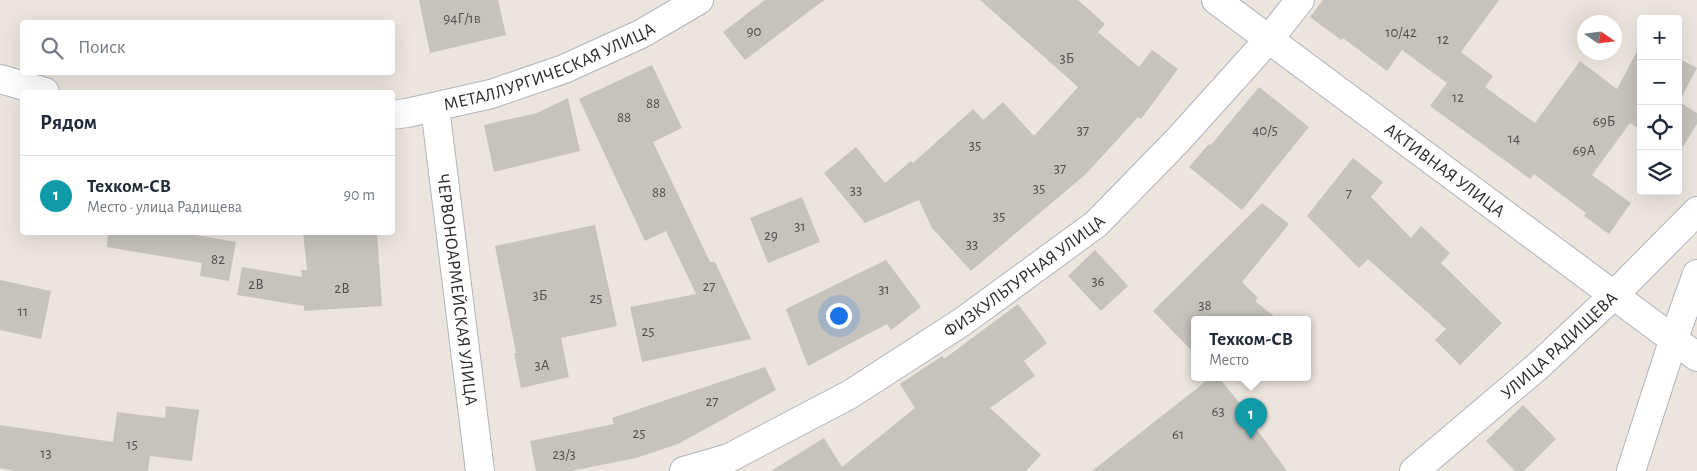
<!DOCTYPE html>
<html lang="ru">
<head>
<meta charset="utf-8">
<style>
  body { margin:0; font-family:"Alegreya Sans",sans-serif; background:#f2f2f3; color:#1f2937 }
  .controls { position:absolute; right:15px; top:15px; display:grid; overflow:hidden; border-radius:5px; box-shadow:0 5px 20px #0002 }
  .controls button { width:45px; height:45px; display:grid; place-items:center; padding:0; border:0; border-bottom:1px solid #e0e1e3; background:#fff; color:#1f2937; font:25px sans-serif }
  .compass { position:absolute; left:1577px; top:15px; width:45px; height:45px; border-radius:50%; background:#fff; box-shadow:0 5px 20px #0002; rotate:103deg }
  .you { position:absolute; left:838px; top:315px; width:18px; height:18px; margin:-12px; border:4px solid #fff; border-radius:50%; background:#1a73e8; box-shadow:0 0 0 8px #1a73e833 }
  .badge { display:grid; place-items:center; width:32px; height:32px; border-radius:50%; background:#4a65eb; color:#fff; font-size:16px; font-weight:700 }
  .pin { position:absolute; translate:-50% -41px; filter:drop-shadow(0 1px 2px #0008) }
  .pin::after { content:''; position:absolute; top:26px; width:18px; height:15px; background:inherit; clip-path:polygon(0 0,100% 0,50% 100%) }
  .popup { position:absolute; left:1191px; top:316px; width:120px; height:65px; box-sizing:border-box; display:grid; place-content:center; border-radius:5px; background:#fff; filter:drop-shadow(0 1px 4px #0005); font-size:16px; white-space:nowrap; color:#747a83 }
  .popup b { font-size:19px; color:#1f2937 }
  .popup::after { content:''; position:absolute; left:50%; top:100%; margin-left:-10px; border:10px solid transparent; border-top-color:#fff }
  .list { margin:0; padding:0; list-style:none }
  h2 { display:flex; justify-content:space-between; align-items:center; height:65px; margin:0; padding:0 20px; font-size:21px }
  h2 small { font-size:16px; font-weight:400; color:#747a83 }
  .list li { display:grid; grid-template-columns:32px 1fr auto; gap:15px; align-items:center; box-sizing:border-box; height:80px; padding:0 20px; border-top:1px solid #e0e1e3 }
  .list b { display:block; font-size:19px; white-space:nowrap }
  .list p { margin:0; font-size:16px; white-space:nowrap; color:#747a83 }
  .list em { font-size:16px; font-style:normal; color:#747a83 }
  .icon { flex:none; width:28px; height:28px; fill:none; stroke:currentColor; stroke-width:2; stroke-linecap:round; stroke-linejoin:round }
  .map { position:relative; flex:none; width:1697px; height:471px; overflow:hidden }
  .search { position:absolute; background:#fff; box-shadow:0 5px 20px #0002; left:20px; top:20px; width:375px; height:55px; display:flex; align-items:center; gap:12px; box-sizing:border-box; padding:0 18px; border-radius:5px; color:#747a83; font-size:19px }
  .panel { position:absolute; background:#fff; box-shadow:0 5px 20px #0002; left:20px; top:90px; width:375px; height:145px; border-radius:5px }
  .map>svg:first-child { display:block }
  .building { fill:#c6c2bc }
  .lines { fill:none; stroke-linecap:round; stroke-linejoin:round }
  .minor-casing { stroke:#b0b3bc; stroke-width:30 }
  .minor { stroke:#fff; stroke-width:28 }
  .labels { text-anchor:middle; stroke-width:4; stroke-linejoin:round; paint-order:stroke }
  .number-label { font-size:15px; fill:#51504e }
  .street-label { font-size:18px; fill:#2a2a2a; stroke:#fff }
</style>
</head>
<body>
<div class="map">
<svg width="1697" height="471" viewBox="0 0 1697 471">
  <rect width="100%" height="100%" fill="#ebe5dd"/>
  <!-- building -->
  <g class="building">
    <path d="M419,0h79l8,35 -76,18z"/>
    <path d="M765,0h59l-79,60 -22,-28z"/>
    <path d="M980,0h98l27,24 -7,8 41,35 13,-17 26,19 -37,50 -3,-2 -52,57 -115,97 -39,-43 -13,-28 -54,23 -41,-50 32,-26 29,36 26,-22 2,2 60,-54 10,11 20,-18 31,34 44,-49z"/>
    <path d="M1323,0h176l-38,52 32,24 -8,11 50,36 45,-62 37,28 24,-45v86l-11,-7 -38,52 39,28 -22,31 -25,-18 2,-3 -52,-39 -4,5 -100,-73 17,-23 -45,-33 -15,21 -44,-33 -2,2 -31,-23z"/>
    <path d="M1678,58l19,10 -18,34 18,11v11l-18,29z"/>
    <path d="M652,65l30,63 -29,14 57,120h5l36,77 -109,23 -12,-55 66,-13 -30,-63 -21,10 -66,-142z"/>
    <path d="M1259,87l50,40 -67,83 -53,-43 20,-23 2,1z"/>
    <path d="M568,98l12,53 -86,21 -10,-47 53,-12z"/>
    <path d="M1353,158l30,24 -12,15 40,41 10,-12 29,27 -9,10 61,60 -42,42 -25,-25 11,-11 -78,-70 -9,9 -52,-52z"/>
    <path d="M802,197l18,45 -52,21 -18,-45z"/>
    <path d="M1262,203l27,21 -47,58 16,16 -3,3 24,19h-84v34l-42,-43z"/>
    <path d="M595,225l22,101 -56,12 8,39 -48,11 -7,-35h2l-21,-107z"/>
    <path d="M108,232h70l58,10 -7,39 -29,-5 2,-13 -95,-16z"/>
    <path d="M303,232h74l5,74 -78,5v-5l-67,-11 5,-28 60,10 -1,-7h6z"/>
    <path d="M1095,250l33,36 -27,25 -33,-35z"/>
    <path d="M886,260l35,47 -30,23 -4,-6 -79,42 -22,-57z"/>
    <path d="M0,280l51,11 -10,48 -41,-9z"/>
    <path d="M1018,304l29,39 -23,18 11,15 -45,32 51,47 -15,16h-255l53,-33 18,29 73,-59 -15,-24 42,-28 2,3z"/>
    <path d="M765,367l11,23 -98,54 -42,14 -65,13h-35l-6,-30 84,-17 -2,-6z"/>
    <path d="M1210,378h9l33,40 -2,2 37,51h-195z"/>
    <path d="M1523,405l33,34 -32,32h-9l-29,-30z"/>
    <path d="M166,406l33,4 -7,51 -42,-5 -2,15h-134l-14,-3v-43l113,17 4,-30 48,6z"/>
  </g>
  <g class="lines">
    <!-- minor casing -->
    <g class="minor-casing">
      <g id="minor">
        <path id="s1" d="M1216,0l481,357"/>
        <path d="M0,79l45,13"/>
        <path id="s2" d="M435,107l45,364"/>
        <path id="s3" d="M392,115l15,-2 84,-19 73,-25 77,-35 58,-34"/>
        <path id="s4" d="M684,471l45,-13 120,-63 113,-73 134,-98 82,-84 91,-101 31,-39"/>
        <path id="s5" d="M1414,471l124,-105 75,-70 84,-85"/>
        <path d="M1631,471l42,-130 24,-67"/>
      </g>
    </g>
    <!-- minor -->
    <use href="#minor" class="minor"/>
  </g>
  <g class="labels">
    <!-- number labels -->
    <g class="number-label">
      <text x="462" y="23">94Г/1в</text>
      <text x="754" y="36">90</text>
      <text x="1401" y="37">10/42</text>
      <text x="1443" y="44">12</text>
      <text x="1067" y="63">3Б</text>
      <text x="1458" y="102">12</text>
      <text x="653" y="108">88</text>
      <text x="624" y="122">88</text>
      <text x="1604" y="126">69Б</text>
      <text x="1083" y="135">37</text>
      <text x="1265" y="135">40/5</text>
      <text x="1514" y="143">14</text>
      <text x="975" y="150">35</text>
      <text x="1584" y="155">69А</text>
      <text x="1060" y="173">37</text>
      <text x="1039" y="193">35</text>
      <text x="856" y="195">33</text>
      <text x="659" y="197">88</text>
      <text x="1349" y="198">7</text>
      <text x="999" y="221">35</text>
      <text x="800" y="231">31</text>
      <text x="771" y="240">29</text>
      <text x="972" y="249">33</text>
      <text x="218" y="264">82</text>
      <text x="1098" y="286">36</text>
      <text x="256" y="289">2В</text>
      <text x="709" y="291">27</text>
      <text x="342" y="293">2В</text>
      <text x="884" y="294">31</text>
      <text x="540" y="300">3Б</text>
      <text x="596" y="303">25</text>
      <text x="1205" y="310">38</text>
      <text x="23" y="316">11</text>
      <text x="648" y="336">25</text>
      <text x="542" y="370">3А</text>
      <text x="712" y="406">27</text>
      <text x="1218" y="416">63</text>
      <text x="639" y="438">25</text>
      <text x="1178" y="439">61</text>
      <text x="132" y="449">15</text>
      <text x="46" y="458">13</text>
      <text x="564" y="459">23/3</text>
    </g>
    <!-- street labels -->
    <g class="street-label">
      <text dy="6" stroke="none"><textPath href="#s3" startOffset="165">МЕТАЛЛУРГИЧЕСКАЯ УЛИЦА</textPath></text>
      <text dy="6" stroke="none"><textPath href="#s1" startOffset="285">АКТИВНАЯ УЛИЦА</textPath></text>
      <text dy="6" stroke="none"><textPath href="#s4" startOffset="394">ФИЗКУЛЬТУРНАЯ УЛИЦА</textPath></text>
      <text dy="6" stroke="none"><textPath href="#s2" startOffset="184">ЧЕРВОНОАРМЕЙСКАЯ УЛИЦА</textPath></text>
      <text dy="6" stroke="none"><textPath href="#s5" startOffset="192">УЛИЦА РАДИЩЕВА</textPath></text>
    </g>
  </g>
</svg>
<div class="controls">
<button>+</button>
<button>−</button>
<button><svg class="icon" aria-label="locate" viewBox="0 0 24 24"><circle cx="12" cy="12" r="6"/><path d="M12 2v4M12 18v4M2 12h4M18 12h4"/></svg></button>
<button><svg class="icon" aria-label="layers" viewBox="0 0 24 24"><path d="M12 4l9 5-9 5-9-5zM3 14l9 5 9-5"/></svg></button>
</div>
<svg class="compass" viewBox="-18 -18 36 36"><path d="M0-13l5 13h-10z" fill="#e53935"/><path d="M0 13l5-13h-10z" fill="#747a83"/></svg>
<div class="you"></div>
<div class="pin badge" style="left:1251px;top:439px;background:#0f9aa8">1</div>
<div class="popup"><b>Техком-СВ</b>Место</div>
<div class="search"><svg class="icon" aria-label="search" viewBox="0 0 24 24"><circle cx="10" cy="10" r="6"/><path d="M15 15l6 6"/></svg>Поиск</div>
<section class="panel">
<h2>Рядом<small></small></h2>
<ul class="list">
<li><span class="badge" style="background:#0f9aa8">1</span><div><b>Техком-СВ</b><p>Место · улица Радищева</p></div><em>90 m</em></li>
</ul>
</section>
</div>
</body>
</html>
